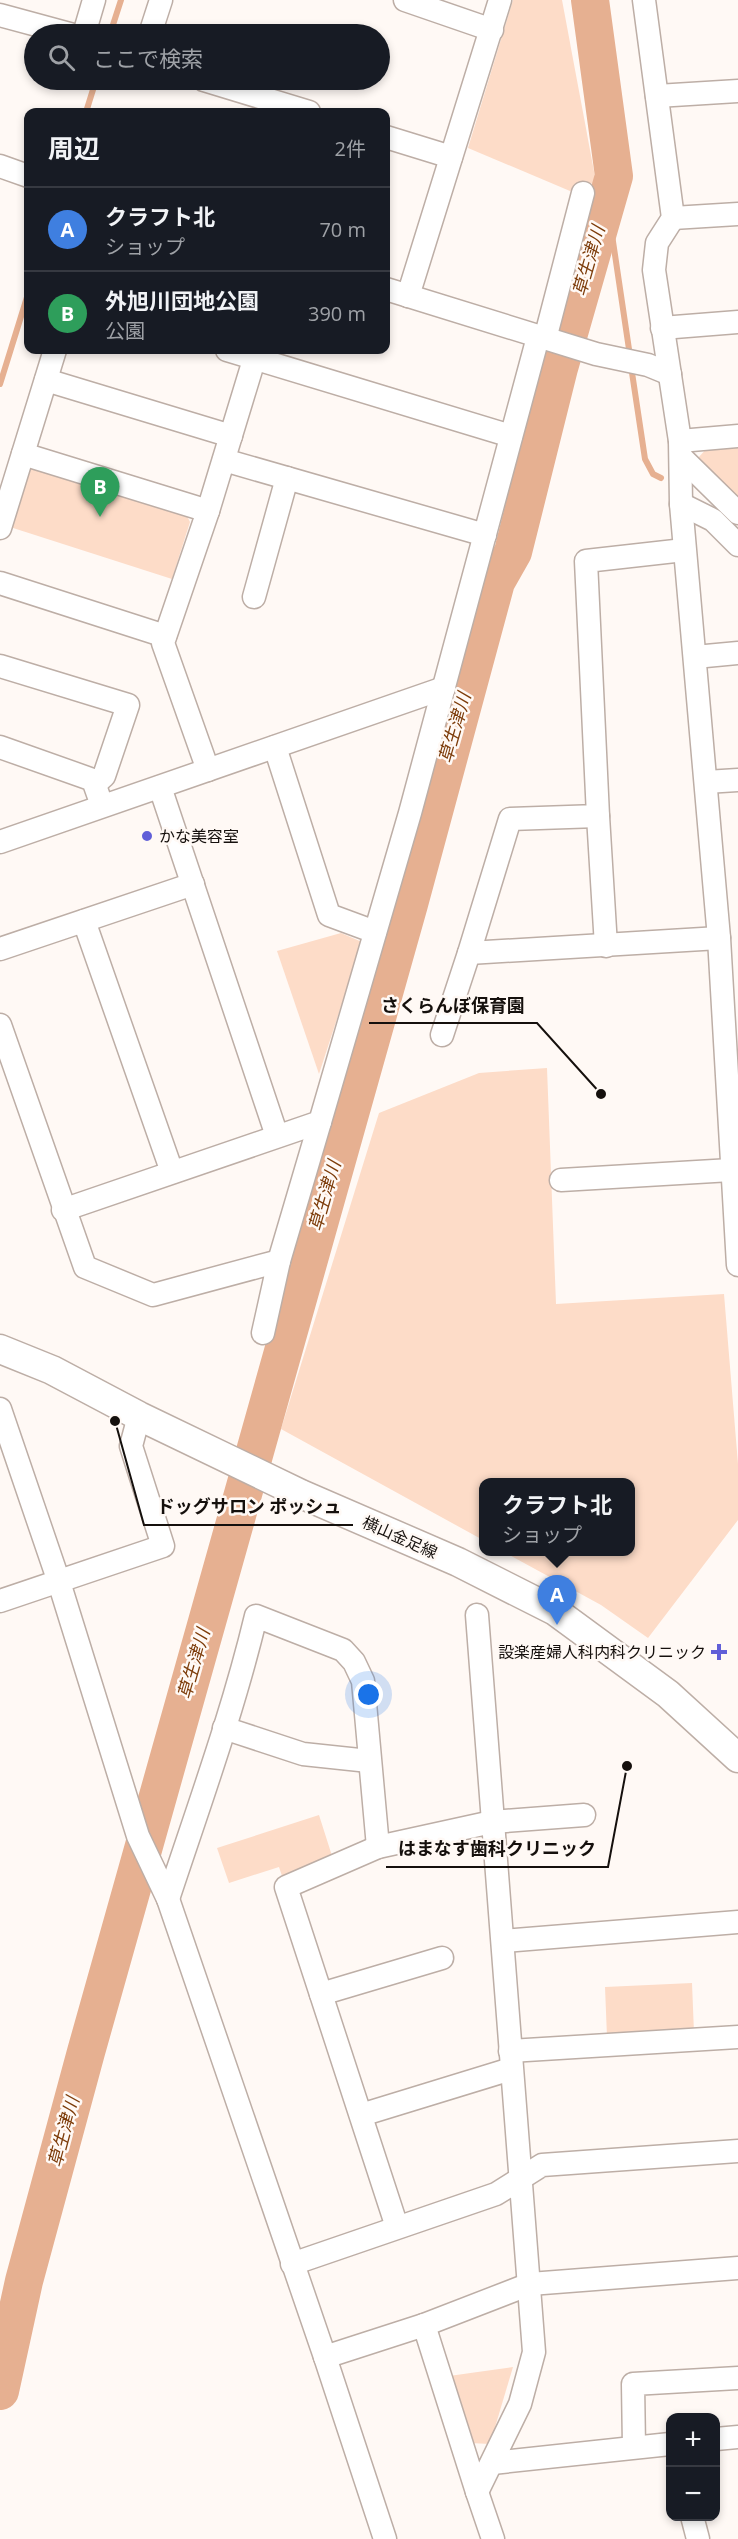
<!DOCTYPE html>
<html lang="ja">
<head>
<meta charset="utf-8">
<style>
  body { margin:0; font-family:"Open Sans","Noto Sans JP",sans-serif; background:#242831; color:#f1f3f6 }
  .controls { position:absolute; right:18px; bottom:18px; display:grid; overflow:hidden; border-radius:12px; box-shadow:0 3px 9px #0003 }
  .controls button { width:54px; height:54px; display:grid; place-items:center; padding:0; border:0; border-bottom:2px solid #363941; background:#171b24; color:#f1f3f6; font:30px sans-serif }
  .you { position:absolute; left:369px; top:1695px; width:21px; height:21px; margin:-15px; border:4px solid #fff; border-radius:50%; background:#1a73e8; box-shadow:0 0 0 9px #1a73e833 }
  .badge { display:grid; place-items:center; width:39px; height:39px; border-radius:50%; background:#d93025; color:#fff; font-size:20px; font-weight:700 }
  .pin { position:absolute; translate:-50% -50px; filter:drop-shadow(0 2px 3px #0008) }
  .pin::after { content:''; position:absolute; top:32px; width:21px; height:18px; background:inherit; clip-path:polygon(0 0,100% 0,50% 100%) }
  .popup { position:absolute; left:479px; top:1478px; width:156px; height:78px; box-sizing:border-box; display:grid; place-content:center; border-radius:12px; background:#171b24; filter:drop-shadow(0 2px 4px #0005); font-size:20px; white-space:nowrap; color:#9ea1a6 }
  .popup b { font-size:22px; color:#f1f3f6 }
  .popup::after { content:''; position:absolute; left:50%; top:100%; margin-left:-12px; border:12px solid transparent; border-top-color:#171b24 }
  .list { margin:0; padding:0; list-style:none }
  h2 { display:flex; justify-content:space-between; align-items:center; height:78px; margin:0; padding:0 24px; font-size:26px }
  h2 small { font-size:20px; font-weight:400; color:#9ea1a6 }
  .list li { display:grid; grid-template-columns:39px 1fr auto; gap:18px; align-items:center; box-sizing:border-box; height:84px; padding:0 24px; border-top:2px solid #363941 }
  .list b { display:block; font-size:22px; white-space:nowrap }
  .list p { margin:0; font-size:20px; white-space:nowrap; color:#9ea1a6 }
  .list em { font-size:20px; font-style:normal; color:#9ea1a6 }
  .icon { flex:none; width:33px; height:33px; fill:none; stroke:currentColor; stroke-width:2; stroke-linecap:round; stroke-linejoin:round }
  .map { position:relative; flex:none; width:738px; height:2539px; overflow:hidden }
  .search { position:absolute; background:#171b24; box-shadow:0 3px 9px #0003; left:24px; top:24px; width:366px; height:66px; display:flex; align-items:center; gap:15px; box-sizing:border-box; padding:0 21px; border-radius:33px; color:#9ea1a6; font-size:22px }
  .panel { position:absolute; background:#171b24; box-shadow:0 3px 9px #0003; left:24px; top:108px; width:366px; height:246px; border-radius:12px }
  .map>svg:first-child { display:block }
  .green { fill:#fddcc8 }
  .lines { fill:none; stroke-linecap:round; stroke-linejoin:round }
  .stream { stroke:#e6b091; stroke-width:6 }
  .river { stroke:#e6b091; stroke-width:38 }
  .minor-casing { stroke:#bdaea6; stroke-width:25 }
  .tertiary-casing { stroke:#bdaea6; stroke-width:31 }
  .minor { stroke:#fff; stroke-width:22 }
  .tertiary { stroke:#fff; stroke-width:28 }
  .poi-dot { fill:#615fd8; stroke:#fff9f5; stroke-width:2 }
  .labels { text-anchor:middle; stroke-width:5; stroke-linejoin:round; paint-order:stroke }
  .poi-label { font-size:16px; fill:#15100d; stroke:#fff9f5; text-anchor:start }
  .street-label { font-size:16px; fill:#15100d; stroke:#fff9f5 }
  .water-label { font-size:18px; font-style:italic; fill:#7d3c0a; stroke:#fff9f5 }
  .leader { fill:none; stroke:#15100d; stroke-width:2 }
  .callout-dot { fill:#15100d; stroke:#fff9f5; stroke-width:2 }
  .callout-label { font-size:18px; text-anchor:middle; font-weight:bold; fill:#15100d; stroke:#fff9f5; stroke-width:5; stroke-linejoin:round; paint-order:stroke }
</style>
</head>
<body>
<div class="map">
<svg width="738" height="2539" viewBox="0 0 738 2539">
  <rect width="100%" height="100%" fill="#fff9f5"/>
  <!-- green -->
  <g class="green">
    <path d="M513,0h49l34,182 -26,9 -102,-43z"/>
    <path d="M738,444v56l-40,-42 11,-12z"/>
    <path d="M38,465l147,47 5,10 -18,57 -162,-52 17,-58z"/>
    <path d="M341,933l21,9 -43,132 -42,-123z"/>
    <path d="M547,1068l9,236 168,-10 14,170v56l-90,118 -47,-33 -97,-53h126v-70h-146l-1,58 -202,-111 98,-316 100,-40z"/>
    <path d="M319,1815l14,44 -51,17 -3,-9 -50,16 -12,-35z"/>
    <path d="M692,1983l2,50 -87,4 -2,-50z"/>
    <path d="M513,2367l-23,77 -20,-1 -21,-67z"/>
  </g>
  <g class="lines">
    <!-- stream -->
    <g class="stream">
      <path d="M110,34l11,-34"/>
      <path d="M86,112l10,-32"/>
      <path d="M607,201l23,155"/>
      <path d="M631,366l14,93 8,15 8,4"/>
      <path d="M0,384l28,-90"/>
    </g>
    <!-- river -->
    <path class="river" d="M0,2391l24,-110 62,-229 323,-1148 87,-322 17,-30 46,-184 55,-192 -24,-176"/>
    <!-- minor casing -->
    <g class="minor-casing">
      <g id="minor">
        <path d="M405,0l87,30"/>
        <path d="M644,0l29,218 -16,25 -3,27 26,171 1,63 38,434 19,327"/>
        <path d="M0,15l70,19"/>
        <path d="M84,34l10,-34"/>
        <path d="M150,34l11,-34"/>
        <path d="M204,80l105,32"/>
        <path d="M657,96l81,-5"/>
        <path d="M386,137l65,20"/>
        <path d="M0,166l28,10"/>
        <path d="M673,218l65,-4"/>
        <path d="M386,289l210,65 52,11 22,9"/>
        <path d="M408,296l92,-296"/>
        <path d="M662,328l76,-6"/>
        <path d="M545,339l38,-146"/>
        <path d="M227,350l284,86"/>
        <path d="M46,380l185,56"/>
        <path d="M680,441l58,-5"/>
        <path d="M23,454l185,57"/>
        <path d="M682,458l56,55"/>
        <path d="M224,460l261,75"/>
        <path d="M681,504l32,16 25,25"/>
        <path d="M0,528l55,-178"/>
        <path d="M0,583l165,53"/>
        <path d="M254,597l33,-119"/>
        <path d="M695,657l43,-4"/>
        <path d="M0,666l128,39 -24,71 -9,8"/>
        <path d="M0,747l93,33 6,17"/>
        <path d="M275,747l54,168 46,17"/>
        <path d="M208,770l-45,-127 45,-132 49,-161"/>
        <path d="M706,782l32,-2"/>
        <path d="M160,787l117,349"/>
        <path d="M598,816l8,130"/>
        <path d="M0,842l444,-154"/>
        <path d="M84,921l88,251"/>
        <path d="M0,949l193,-65"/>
        <path d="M469,953l250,-15"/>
        <path d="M0,1025l85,242 68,28 126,-34 -16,72"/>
        <path d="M442,1035l27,-82 41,-134 88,-3 -12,-255 98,-11"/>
        <path d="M561,1180l170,-10"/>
        <path d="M63,1210l257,-88 90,-309 128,-476"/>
        <path d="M279,1261l41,-139"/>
        <path d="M0,1409l59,173 79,254 30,63 157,458 60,182"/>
        <path d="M0,1601l163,-55 -32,-100 8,-30"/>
        <path d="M224,1728l79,26 66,7"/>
        <path d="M168,1899c31,-94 65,-187 88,-283l87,34 11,12 9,19 15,166"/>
        <path d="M503,1941l235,-19"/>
        <path d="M321,1994l121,-36"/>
        <path d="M510,2051l228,-14"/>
        <path d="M361,2115l150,-46"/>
        <path d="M397,2227l-111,-340 92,-40 114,-25 92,-7"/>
        <path d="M292,2264l204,-70 46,-29 196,-14"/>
        <path d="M424,2325l53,167 43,-88 14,-52 -57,-737"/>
        <path d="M325,2357l99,-32 106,-41 208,-16"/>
        <path d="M716,2439l22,-2"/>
        <path d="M634,2447l-1,-63 105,-6"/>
        <path d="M492,2463l178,-19"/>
        <path d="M477,2492l16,47"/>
        <path d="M692,2516l6,23"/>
      </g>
    </g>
    <!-- tertiary casing -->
    <g class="tertiary-casing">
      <path id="tertiary" d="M0,1349l52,21 87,46 162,78 157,68 97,49 113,83 70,64"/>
    </g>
    <!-- minor -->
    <use href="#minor" class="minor"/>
    <!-- tertiary -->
    <use href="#tertiary" class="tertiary"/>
  </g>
  <!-- markers -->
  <g class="poi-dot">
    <circle cx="147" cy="836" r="6"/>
    <path d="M716 1643h6v6h6v6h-6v6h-6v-6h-6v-6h6z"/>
  </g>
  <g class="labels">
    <!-- poi labels -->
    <g class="poi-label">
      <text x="159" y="842">かな美容室</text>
      <text x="706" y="1658" text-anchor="end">設楽産婦人科内科クリニック</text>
    </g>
    <!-- street labels -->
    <g class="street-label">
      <text transform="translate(400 1537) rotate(24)" y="6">横山金足線</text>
    </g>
    <!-- water labels -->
    <g class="water-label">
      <text transform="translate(589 261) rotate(-74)" y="6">草生津川</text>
      <text transform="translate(455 728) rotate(-74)" y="6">草生津川</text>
      <text transform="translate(325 1196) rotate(-74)" y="6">草生津川</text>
      <text transform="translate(194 1664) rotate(-74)" y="6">草生津川</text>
      <text transform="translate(64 2132) rotate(-75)" y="6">草生津川</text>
    </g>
  </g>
  <!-- callouts -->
  <path class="leader" d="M601 1094L537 1023H369M115 1421L144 1525H353M627 1766L608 1867H386"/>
  <g class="callout-dot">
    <circle cx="601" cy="1094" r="6"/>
    <circle cx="115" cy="1421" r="6"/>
    <circle cx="627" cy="1766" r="6"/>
  </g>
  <g class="callout-label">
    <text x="453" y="1012">さくらんぼ保育園</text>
    <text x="249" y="1513">ドッグサロン ポッシュ</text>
    <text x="497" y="1855">はまなす歯科クリニック</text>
  </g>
</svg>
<div class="controls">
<button>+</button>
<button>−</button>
</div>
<div class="you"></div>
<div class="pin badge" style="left:557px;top:1625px;background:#3f7fe0">A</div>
<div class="popup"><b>クラフト北</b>ショップ</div>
<div class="pin badge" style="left:100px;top:517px;background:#2e9e5b">B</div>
<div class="search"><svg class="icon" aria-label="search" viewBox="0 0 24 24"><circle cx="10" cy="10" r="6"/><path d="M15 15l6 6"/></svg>ここで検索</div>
<section class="panel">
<h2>周辺<small>2件</small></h2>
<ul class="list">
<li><span class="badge" style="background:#3f7fe0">A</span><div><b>クラフト北</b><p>ショップ</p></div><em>70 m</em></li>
<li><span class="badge" style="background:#2e9e5b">B</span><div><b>外旭川団地公園</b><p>公園</p></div><em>390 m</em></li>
</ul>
</section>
</div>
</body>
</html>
